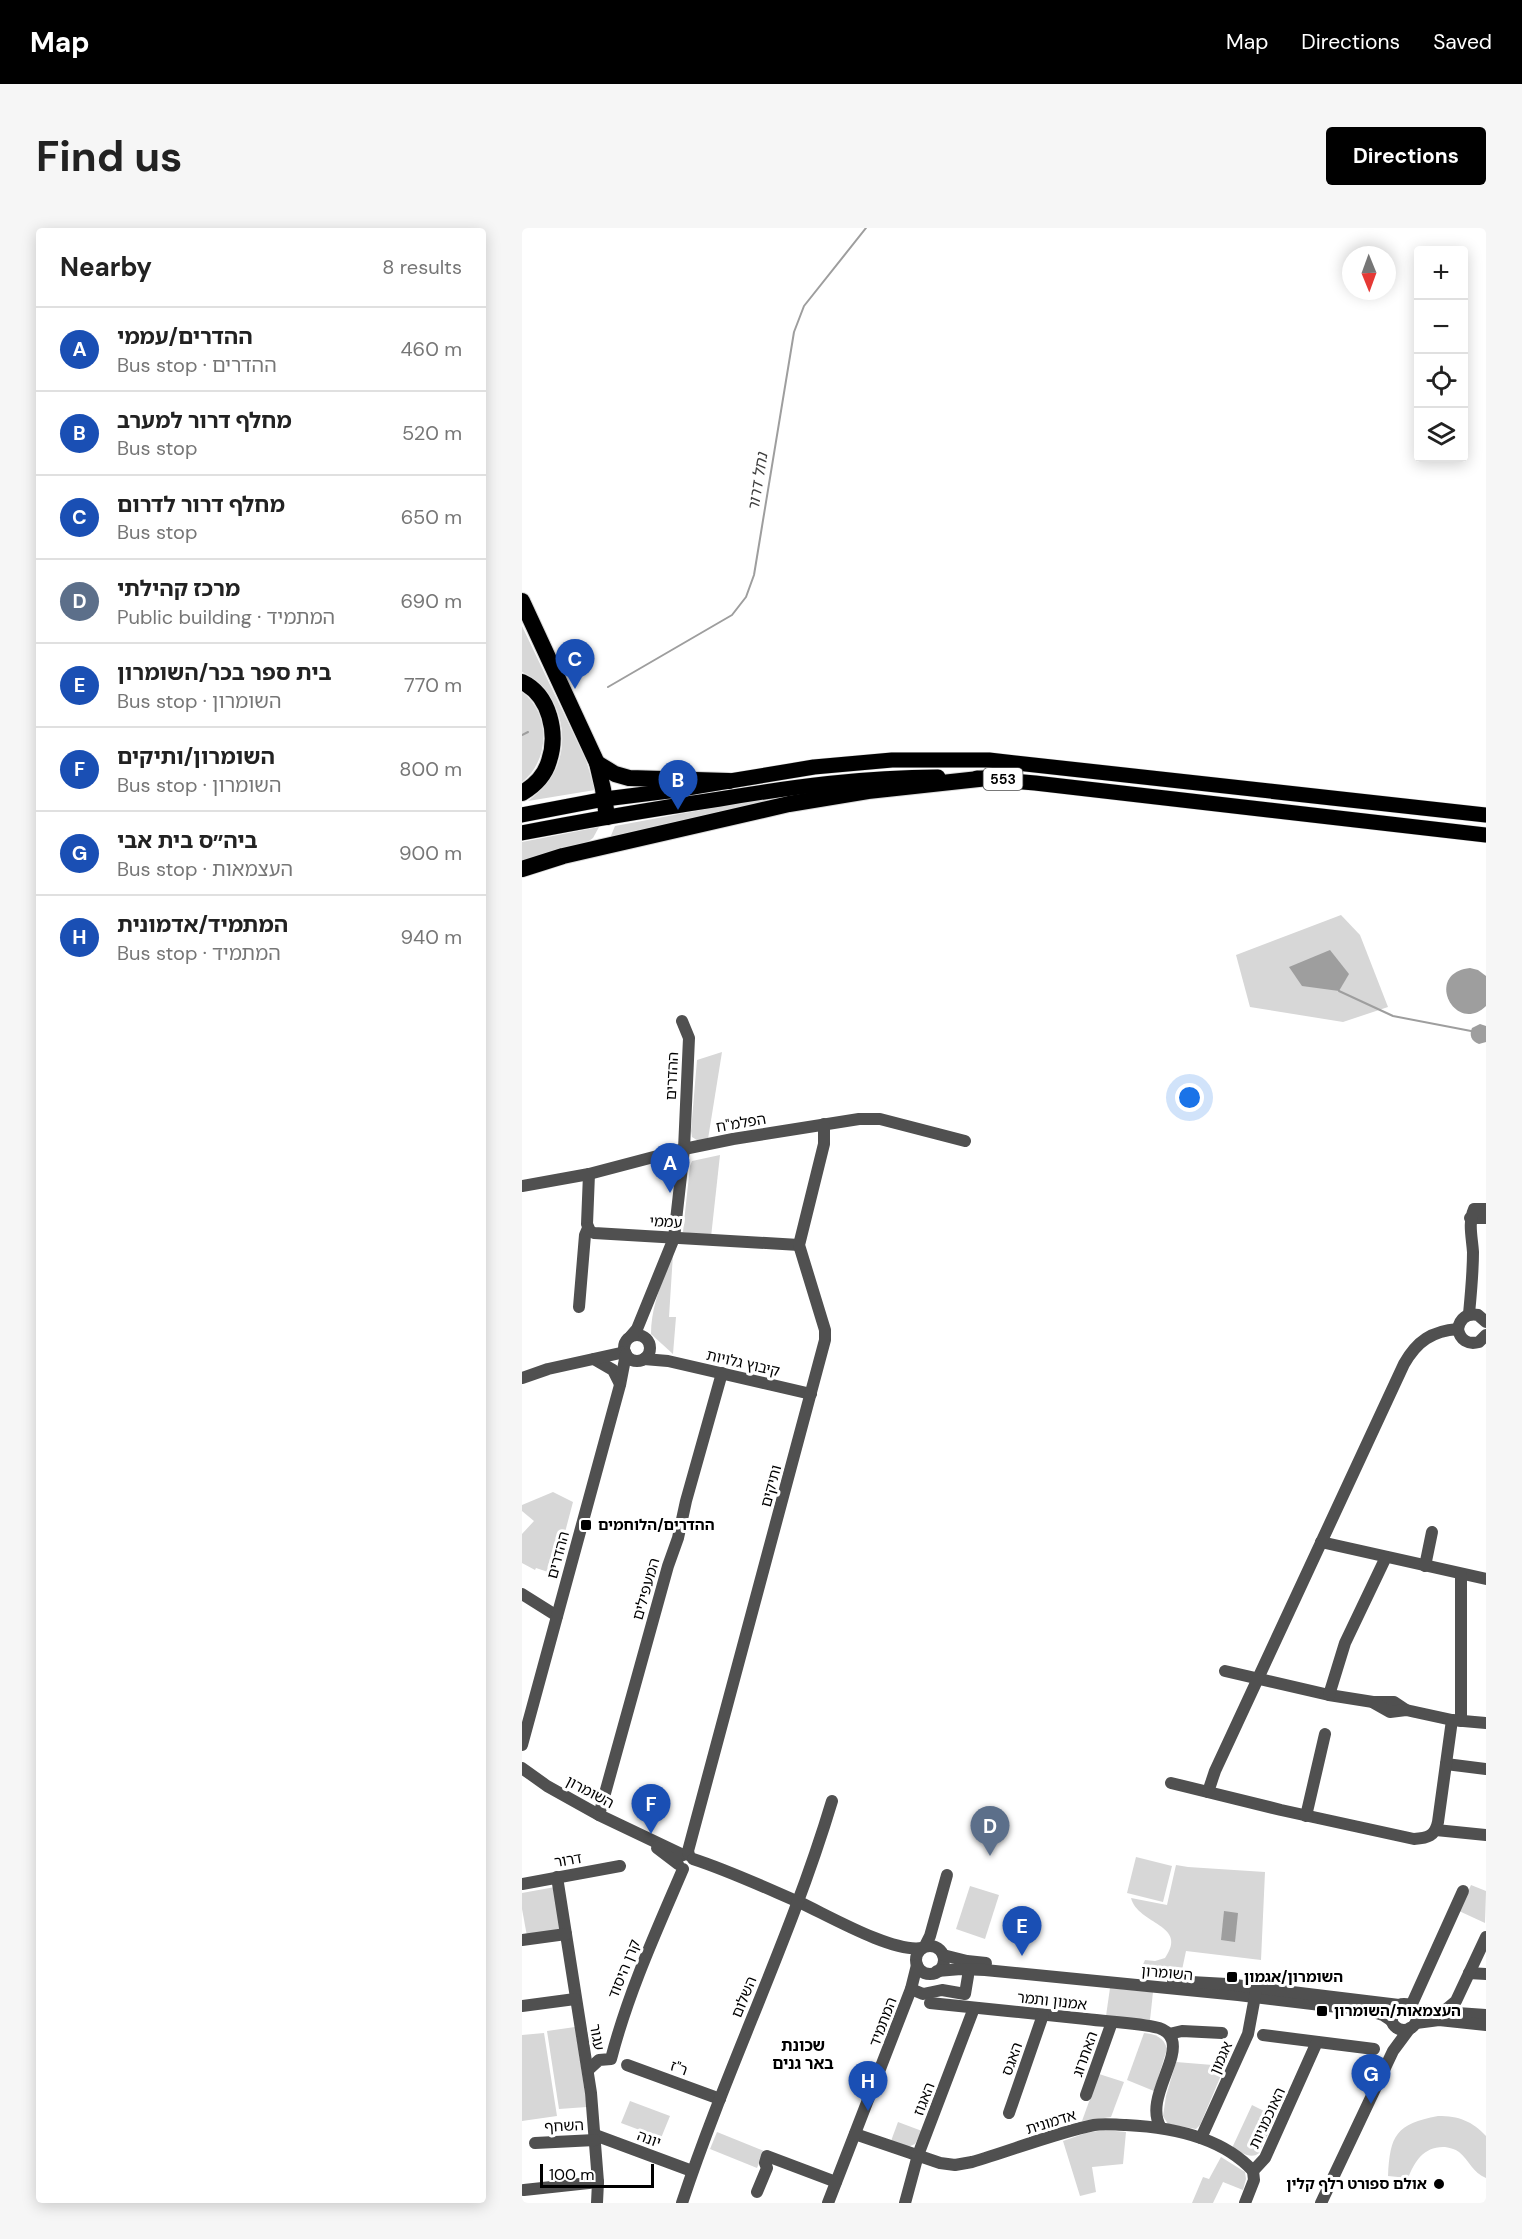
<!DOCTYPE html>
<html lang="en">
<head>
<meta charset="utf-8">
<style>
  body { margin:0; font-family:"DM Sans","Noto Sans Hebrew",sans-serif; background:#f6f6f6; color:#222 }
  .controls { position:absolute; right:18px; top:18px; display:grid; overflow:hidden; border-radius:6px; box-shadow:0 3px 15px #0003 }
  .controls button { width:54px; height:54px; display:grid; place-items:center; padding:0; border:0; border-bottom:2px solid #e0e0e0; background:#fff; color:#222; font:30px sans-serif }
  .compass { position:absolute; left:820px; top:18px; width:54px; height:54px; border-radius:50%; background:#fff; box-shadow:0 3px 15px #0003; rotate:179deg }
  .scale { position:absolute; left:18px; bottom:15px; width:114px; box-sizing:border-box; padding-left:6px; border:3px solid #000; border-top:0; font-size:16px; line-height:21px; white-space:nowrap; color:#000; -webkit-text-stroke:4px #fff; paint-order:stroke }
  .you { position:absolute; left:668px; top:870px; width:21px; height:21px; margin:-15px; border:4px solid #fff; border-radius:50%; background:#1a73e8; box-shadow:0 0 0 9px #1a73e833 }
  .badge { display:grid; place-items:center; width:39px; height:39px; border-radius:50%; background:#000; color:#fff; font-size:20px; font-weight:700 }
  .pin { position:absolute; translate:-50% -50px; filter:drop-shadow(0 2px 3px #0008) }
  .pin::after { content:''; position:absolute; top:32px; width:21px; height:18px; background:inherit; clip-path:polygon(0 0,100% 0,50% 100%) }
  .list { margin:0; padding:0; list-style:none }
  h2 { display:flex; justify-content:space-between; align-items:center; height:78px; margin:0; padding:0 24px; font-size:26px }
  h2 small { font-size:20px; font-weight:400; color:#767676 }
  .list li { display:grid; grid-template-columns:39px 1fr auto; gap:18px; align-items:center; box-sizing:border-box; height:84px; padding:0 24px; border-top:2px solid #e0e0e0 }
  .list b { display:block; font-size:22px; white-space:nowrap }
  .list p { margin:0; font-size:20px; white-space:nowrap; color:#767676 }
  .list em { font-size:20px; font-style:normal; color:#767676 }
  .icon { flex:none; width:33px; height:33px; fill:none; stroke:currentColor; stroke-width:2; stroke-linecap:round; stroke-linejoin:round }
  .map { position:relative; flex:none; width:964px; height:1975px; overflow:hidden; border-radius:6px }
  header { display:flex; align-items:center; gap:36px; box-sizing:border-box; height:84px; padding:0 30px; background:#000; color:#fff }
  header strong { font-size:28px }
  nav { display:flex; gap:33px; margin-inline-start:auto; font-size:21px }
  .intro { display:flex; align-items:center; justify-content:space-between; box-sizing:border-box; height:144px; padding:0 36px }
  h1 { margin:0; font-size:42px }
  .button { padding:15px 27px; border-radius:6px; background:#000; color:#fff; font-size:21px; font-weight:700 }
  main { display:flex; gap:36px; padding:0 36px }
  aside { flex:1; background:#fff; border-radius:6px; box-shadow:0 3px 15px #0003 }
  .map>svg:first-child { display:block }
  .green { fill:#d7d7d7 }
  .water { fill:#9e9e9e }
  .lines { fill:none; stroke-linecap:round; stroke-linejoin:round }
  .stream { stroke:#9e9e9e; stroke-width:2 }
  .major-casing { stroke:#dbdbdb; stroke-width:16 }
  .highway-casing { stroke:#dbdbdb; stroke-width:18 }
  .minor { stroke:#505050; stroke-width:12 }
  .major { stroke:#000; stroke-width:15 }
  .highway { stroke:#000; stroke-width:16 }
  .poi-dot { fill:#000; stroke:#fff; stroke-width:2 }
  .labels { text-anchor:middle; stroke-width:6; stroke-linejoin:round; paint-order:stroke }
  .shield { fill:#fff; stroke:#4c4c4c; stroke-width:1.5 }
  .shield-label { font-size:14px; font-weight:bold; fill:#000 }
  .street-label { font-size:15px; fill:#000; stroke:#fff }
  .poi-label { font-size:15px; font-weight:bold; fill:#000; stroke:#fff; text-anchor:start }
  .water-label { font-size:16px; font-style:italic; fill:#3f3f3f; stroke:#fff }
  .neighbourhood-label { font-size:16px; font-weight:bold; fill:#000; stroke:#fff }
</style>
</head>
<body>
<header>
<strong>Map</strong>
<nav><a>Map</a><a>Directions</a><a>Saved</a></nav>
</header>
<div class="intro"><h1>Find us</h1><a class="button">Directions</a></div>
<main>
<aside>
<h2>Nearby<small>8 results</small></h2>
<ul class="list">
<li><span class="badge" style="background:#1a4fb4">A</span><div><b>ההדרים/עממי</b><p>Bus stop · ההדרים</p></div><em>460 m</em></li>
<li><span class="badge" style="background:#1a4fb4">B</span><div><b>מחלף דרור למערב</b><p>Bus stop</p></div><em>520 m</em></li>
<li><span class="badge" style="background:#1a4fb4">C</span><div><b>מחלף דרור לדרום</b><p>Bus stop</p></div><em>650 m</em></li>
<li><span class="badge" style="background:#5c6f8a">D</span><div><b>מרכז קהילתי</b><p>Public building · המתמיד</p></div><em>690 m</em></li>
<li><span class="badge" style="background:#1a4fb4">E</span><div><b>בית ספר בכר/השומרון</b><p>Bus stop · השומרון</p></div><em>770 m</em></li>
<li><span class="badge" style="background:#1a4fb4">F</span><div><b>השומרון/ותיקים</b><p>Bus stop · השומרון</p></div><em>800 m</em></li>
<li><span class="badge" style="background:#1a4fb4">G</span><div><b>ביה״ס בית אבי</b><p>Bus stop · העצמאות</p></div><em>900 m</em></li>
<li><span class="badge" style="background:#1a4fb4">H</span><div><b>המתמיד/אדמונית</b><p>Bus stop · המתמיד</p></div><em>940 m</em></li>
</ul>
</aside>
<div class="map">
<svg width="964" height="1975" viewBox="0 0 964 1975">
  <rect width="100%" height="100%" fill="#fff"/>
  <!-- green -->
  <g class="green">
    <path d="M0,398l64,134 9,30 -67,11c12,-9 23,-20 29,-35 14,-35 -1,-79 -35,-94z"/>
    <path d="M0,464c29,21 28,69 0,90z"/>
    <path d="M275,564v6l-187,40 5,-12z"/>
    <path d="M77,599l-6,11 -7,5 -64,18v-19z"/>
    <path d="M819,687l19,20 28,72 -45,15 -93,-15 -14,-52z"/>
    <path d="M200,824l-14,87 -8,3 -8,-5 -1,-6 6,-71z"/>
    <path d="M198,927l-9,82 -28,-5 7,-66 2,-5z"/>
    <path d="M151,1026l-4,63h7l-3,37 -22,-20c0,-29 12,-54 22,-80z"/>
    <path d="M31,1264l20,10 -19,72 -18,-6 -1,2 -13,-7v-29l12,-13 -12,-10v-6z"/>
    <path d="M614,1629l36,9 -9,36 -36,-9z"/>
    <path d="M654,1637l12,2 77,5 -4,88 -75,-9 -4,19 -3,3 -38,-4 4,-9 10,1 10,-3c24,-34 -27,-33 -34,-60l36,7z"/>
    <path d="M949,1657l15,6 -1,32 -26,-12z"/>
    <path d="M448,1658l29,9 -14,44 -29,-10z"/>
    <path d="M33,1659l7,42 -35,7 -5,-27v-16z"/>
    <path d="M588,1760l43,4 -3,28 -44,-4z"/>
    <path d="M53,1799l12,80 -28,2 -12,-78z"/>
    <path d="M22,1805l13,83 -35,5v-86z"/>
    <path d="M622,1805c11,1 20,4 23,16l-13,42 -27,-11z"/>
    <path d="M654,1834l49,4 -25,59 -4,4 -28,-5 -5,-8 3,-20z"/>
    <path d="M577,1846l25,8 -13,35 -29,4z"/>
    <path d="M108,1873l40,15 -9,22 -40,-15z"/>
    <path d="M730,1877l24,12 -17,36c-8,7 -18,-1 -27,-5z"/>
    <path d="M916,1888c21,0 34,5 48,20v42c-13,-5 -17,-18 -27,-26 -4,-3 -9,-4 -14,-5 -21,-1 -30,14 -37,31l-20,-2c2,-41 8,-52 50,-60z"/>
    <path d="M376,1894l24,9 -7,13 -7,3 -17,-6z"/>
    <path d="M582,1902l22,2 -3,32 -31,3 4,25 -16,4 -17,-55 23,-8z"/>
    <path d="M195,1904l47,19 -7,17 -47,-19z"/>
    <path d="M699,1929l24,15 1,7 -3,11 -20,-8 -10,21h-21l11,-26 6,2z"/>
  </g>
  <!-- water -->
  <g class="water">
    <path d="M808,722l19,24 -10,17 -37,-5 -13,-19z"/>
    <path d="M948,740l8,2 8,6v30c-31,30 -63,-33 -16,-38z"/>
    <path d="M958,796l6,2v16l-7,2c-8,-3 -10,-9 -7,-16z"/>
    <path d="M702,1683l14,2 -3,29 -14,-2z"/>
  </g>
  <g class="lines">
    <!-- stream -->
    <g class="stream">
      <path d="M86,459l124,-72 14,-18 8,-22 40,-243 10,-26 62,-78"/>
      <path d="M0,507l6,-3"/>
      <path d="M817,763l54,25 78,15"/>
    </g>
    <!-- major casing -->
    <g class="major-casing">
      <g id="major">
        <path d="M455,550l58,5 451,52"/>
        <path d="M0,587l83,-16 64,-8 145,-24 78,-7h97l497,55"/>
        <path d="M0,605c66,-13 132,-24 198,-34 72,-12 144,-22 218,-22"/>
      </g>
    </g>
    <!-- highway casing -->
    <g class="highway-casing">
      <g id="highway">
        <path d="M0,373l75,162 6,26 4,28"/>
        <path d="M0,454c28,13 36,52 27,79 -4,14 -15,25 -27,32"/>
        <path d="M75,535l18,11 14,4 100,3"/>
        <path d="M0,641l41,-13 226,-52 79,-13 120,-13"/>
      </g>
    </g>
    <!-- minor -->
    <g class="minor">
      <path d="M67,946l-2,50 3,7 4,2 205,12"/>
      <path d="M0,958l67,-12 95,-25 49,-10 126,-20h21l85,22"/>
      <path d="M948,990h16"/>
      <path d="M57,1079l6,-72 3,-7"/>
      <path d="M947,1086c2,-21 4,-41 4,-62 -1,-15 -5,-29 1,-43h12"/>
      <path d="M964,1094l-8,-7c-11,-2 -18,3 -20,14 2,11 10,16 21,13l7,-7"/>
      <circle cx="115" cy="1120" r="13"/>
      <path d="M109,1108l6,-7 37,-91 10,-89 5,-111 -7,-17"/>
      <path d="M72,1131l19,11 7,14"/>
      <path d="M122,1131l24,2 143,33"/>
      <path d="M0,1150l26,-9 77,-17"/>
      <path d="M799,1314l165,37"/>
      <path d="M903,1338l7,-34"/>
      <path d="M0,1366l35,22"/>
      <path d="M703,1443l104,24 44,7h21l12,8"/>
      <path d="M807,1467l16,-52 41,-86"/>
      <path d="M852,1475l16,9 16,-2 46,10 34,3"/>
      <path d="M939,1493v-146"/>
      <path d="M0,1517l98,-360 6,-31"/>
      <path d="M924,1536l40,5"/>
      <path d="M0,1540l25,18 52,29 84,40"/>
      <path d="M649,1555l110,27 133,29c14,-1 21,-3 24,-17l14,-102"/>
      <path d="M686,1564l7,-21 189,-407c13,-23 28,-33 54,-35"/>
      <path d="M77,1587l69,-249 10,-28 8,-37 36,-128"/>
      <path d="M784,1588l19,-82"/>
      <path d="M914,1602l50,5"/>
      <path d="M135,1620l21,16"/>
      <path d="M167,1627l-1,-4 137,-511v-10l-26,-85 25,-101v-20"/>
      <path d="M171,1631c37,12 73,29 108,44 28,13 92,50 121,45"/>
      <path d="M35,1649l34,216 7,89 -1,21"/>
      <path d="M0,1656l98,-18"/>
      <path d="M0,1712l44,-6"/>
      <circle cx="408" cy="1732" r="14"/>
      <path d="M403,1718l5,-10 17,-61"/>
      <path d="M421,1727l24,6 19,2"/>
      <path d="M415,1743l24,-2 24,1 253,25 133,16 12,4 9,6"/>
      <path d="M947,1745l17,1"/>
      <path d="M651,1753l54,3 172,21"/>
      <path d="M389,1761l12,5 19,-4 23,4 3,-18"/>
      <path d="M408,1775c52,5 104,11 156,16 23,3 50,3 73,9 6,2 11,6 13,12 7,22 -28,61 -11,88"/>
      <circle cx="882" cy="1789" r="13"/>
      <path d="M0,1778l53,-7"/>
      <path d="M889,1778l52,-115"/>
      <path d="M893,1782l71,5"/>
      <path d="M922,1783l12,-10 30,-64"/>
      <path d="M894,1795l23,-3 47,5"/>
      <path d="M647,1806l13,-3 40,2"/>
      <path d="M741,1807l111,14"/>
      <path d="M105,1837l93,34"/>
      <path d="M66,1842l11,-10 12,-1c17,-66 45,-127 72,-190"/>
      <path d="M564,1867l26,-73"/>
      <path d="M487,1885l34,-98"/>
      <path d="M333,1906l85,29 15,2 17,-3c38,-11 83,-29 122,-37 11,-2 22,0 32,0 44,2 96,12 127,46"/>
      <path d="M73,1907l97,36"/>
      <path d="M679,1910l47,-104 8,-43"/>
      <path d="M13,1915l60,-3"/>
      <path d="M2,1962l74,-8"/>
      <path d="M235,1964l10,-24 -2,-5 2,-7 69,26"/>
      <path d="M160,1975c45,-136 109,-265 150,-402"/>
      <path d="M306,1975l83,-214 6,-24"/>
      <path d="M383,1975l13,-48 56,-147"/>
      <path d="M723,1975l9,-23 -1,-9 12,-13 52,-116"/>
      <path d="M799,1975l72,-152 17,-23"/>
    </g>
    <!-- major -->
    <use href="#major" class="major"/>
    <!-- highway -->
    <use href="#highway" class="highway"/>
  </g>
  <!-- markers -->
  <g class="poi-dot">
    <rect x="58" y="1291" width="12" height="12" rx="3"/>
    <rect x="704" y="1743" width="12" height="12" rx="3"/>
    <rect x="794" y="1777" width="12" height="12" rx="3"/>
    <circle cx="917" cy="1956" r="6"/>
  </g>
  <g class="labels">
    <!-- shield labels -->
    <rect class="shield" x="461.5" y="540" width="39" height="22" rx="4.5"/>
    <g class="shield-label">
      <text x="481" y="556">553</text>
    </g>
    <!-- street labels -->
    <g class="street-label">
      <text transform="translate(150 848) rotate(-87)" y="5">ההדרים</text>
      <text transform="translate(219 895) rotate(-10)" y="5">הפלמ"ח</text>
      <text transform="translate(144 994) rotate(3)" y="5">עממי</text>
      <text transform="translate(221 1135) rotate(13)" y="5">קיבוץ גלויות</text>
      <text transform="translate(249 1258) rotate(-75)" y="5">ותיקים</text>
      <text transform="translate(36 1327) rotate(-75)" y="5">ההדרים</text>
      <text transform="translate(124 1361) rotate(-74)" y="5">המעפילים</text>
      <text transform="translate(68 1564) rotate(28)" y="5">השומרון</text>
      <text transform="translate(46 1632) rotate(-10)" y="5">דרור</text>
      <text transform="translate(102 1741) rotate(-68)" y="5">קרן היסוד</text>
      <text transform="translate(645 1745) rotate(5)" y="5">השומרון</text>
      <text transform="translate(222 1769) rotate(-68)" y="5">השלום</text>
      <text transform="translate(530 1773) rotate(6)" y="5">אמנון ותמר</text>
      <text transform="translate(361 1794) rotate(-69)" y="5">המתמיד</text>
      <text transform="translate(75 1809) rotate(80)" y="5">עגור</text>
      <text transform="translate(563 1826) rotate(-70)" y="5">האתרוג</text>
      <text transform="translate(699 1830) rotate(-66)" y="5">אגמון</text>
      <text transform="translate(490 1831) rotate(-70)" y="5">האגס</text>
      <text transform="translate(157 1840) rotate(20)" y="5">ר"ז</text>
      <text transform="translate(402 1871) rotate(-69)" y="5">האגוז</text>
      <text transform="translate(745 1890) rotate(-65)" y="5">האוכמניות</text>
      <text transform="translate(529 1894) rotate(-17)" y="5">אדמונית</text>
      <text transform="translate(42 1898) rotate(-3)" y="5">השחף</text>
      <text transform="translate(127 1911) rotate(20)" y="5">יונה</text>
    </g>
    <!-- poi labels -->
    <g class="poi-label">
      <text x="76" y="1302">ההדרים/הלוחמים</text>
      <text x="722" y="1754">השומרון/אגמון</text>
      <text x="812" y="1788">העצמאות/השומרון</text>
      <text x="905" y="1961" text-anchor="end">אולם ספורט רלף קלין</text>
    </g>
    <!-- water labels -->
    <g class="water-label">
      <text transform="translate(235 254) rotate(-81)" y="6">נחל דרור</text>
    </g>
    <!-- neighbourhood labels -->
    <g class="neighbourhood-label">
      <text x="281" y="1823">שכונת<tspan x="281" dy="18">באר גנים</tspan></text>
    </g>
  </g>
</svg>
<div class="controls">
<button>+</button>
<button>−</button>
<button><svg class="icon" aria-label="locate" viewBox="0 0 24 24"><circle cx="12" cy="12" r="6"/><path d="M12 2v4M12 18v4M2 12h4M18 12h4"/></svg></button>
<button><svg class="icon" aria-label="layers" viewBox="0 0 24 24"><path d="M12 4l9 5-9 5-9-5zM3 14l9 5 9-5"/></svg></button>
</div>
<svg class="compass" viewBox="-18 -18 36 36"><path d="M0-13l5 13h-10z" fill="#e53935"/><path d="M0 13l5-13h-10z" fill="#767676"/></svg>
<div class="scale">100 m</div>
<div class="you"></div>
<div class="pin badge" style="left:148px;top:965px;background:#1a4fb4">A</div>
<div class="pin badge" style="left:156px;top:582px;background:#1a4fb4">B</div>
<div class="pin badge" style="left:53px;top:461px;background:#1a4fb4">C</div>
<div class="pin badge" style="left:468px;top:1628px;background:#5c6f8a">D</div>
<div class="pin badge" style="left:500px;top:1728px;background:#1a4fb4">E</div>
<div class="pin badge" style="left:129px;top:1606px;background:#1a4fb4">F</div>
<div class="pin badge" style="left:849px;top:1876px;background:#1a4fb4">G</div>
<div class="pin badge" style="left:346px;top:1883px;background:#1a4fb4">H</div>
</div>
</main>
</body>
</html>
